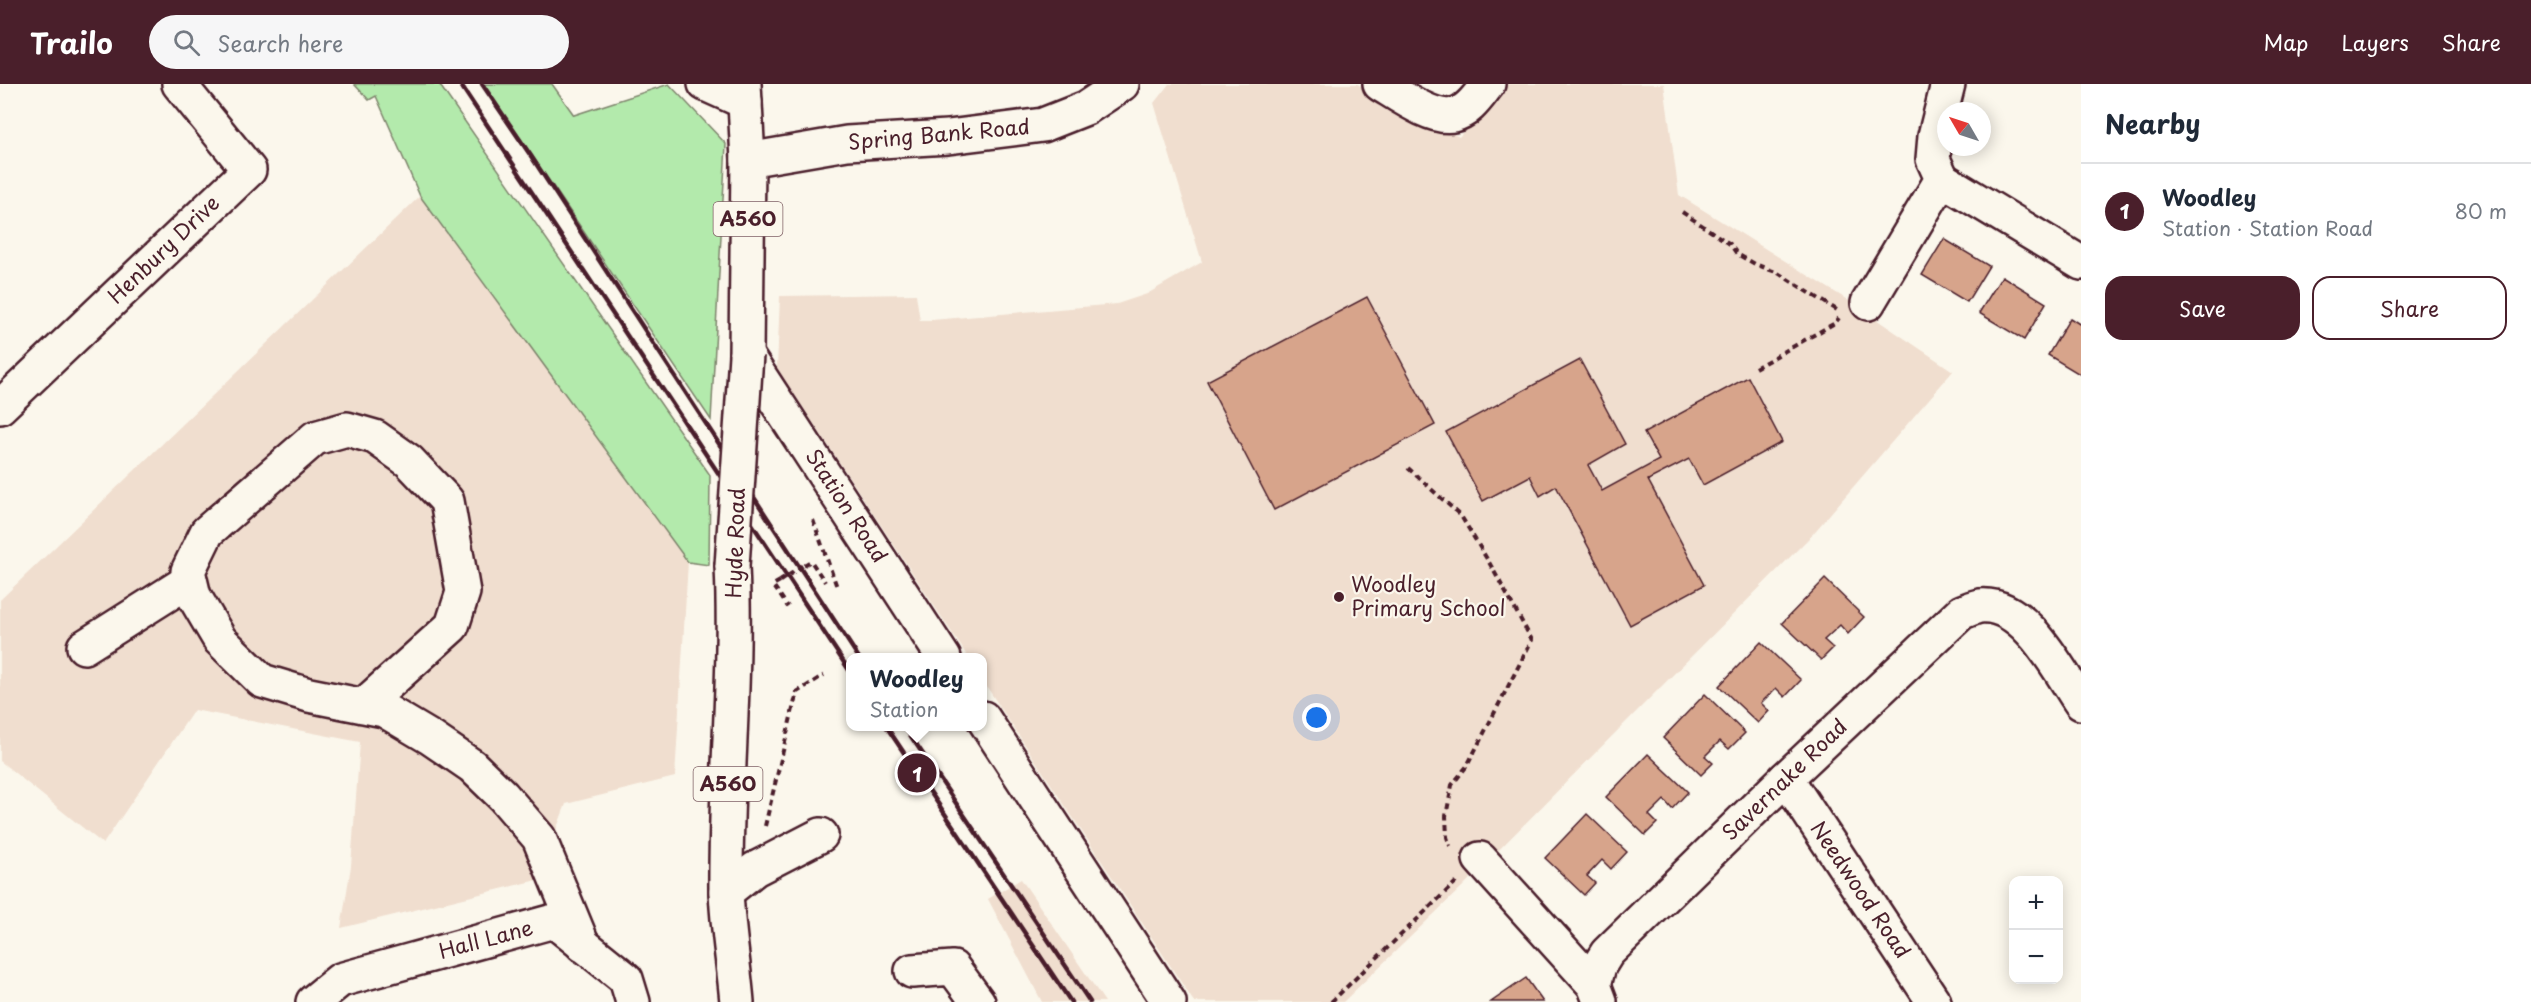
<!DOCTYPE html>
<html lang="en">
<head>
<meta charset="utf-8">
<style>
  body { margin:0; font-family:"Playpen Sans",sans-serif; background:#f6f6f7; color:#1f2937 }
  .controls { position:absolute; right:18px; bottom:18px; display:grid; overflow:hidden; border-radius:12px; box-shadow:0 3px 15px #0003 }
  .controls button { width:54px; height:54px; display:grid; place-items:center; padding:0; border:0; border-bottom:2px solid #e0e1e3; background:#fff; color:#1f2937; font:30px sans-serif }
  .compass { position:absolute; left:1937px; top:18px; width:54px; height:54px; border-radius:50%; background:#fff; box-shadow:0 3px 15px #0003; rotate:309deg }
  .you { position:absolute; left:1317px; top:634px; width:21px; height:21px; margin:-15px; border:4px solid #fff; border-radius:50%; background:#1a73e8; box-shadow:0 0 0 9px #1a73e833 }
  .badge { display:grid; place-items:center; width:39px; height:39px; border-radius:50%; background:#4a1f2b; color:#fff; font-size:20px; font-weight:700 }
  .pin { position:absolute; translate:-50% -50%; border:3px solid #fff; box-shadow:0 2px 6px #0006 }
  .popup { position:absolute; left:846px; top:569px; width:141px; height:78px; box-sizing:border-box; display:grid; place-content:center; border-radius:12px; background:#fff; filter:drop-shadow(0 2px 4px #0005); font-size:20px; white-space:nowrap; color:#747a83 }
  .popup b { font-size:22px; color:#1f2937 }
  .popup::after { content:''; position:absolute; left:50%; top:100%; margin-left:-12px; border:12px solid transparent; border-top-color:#fff }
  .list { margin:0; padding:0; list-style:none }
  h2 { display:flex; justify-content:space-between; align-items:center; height:78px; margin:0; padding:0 24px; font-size:26px }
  h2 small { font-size:20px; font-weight:400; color:#747a83 }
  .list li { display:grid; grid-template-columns:39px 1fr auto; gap:18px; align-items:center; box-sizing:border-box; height:96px; padding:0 24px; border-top:2px solid #e0e1e3 }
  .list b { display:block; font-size:22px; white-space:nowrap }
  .list p { margin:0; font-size:20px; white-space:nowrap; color:#747a83 }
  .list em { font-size:20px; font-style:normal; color:#747a83 }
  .actions { display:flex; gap:12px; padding:18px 24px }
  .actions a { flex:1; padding:14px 0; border:2px solid #4a1f2b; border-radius:18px; text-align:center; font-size:21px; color:#4a1f2b }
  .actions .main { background:#4a1f2b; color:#fff }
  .icon { flex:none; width:33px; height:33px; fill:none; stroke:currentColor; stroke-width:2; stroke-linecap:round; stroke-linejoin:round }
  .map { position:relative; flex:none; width:2081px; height:918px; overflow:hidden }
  header { display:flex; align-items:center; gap:36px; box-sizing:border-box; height:84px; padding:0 30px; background:#4a1f2b; color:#fff }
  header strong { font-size:28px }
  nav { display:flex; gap:33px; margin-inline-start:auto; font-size:21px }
  .search { width:420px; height:54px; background:#f6f6f7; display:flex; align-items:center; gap:15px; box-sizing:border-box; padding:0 21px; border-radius:33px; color:#747a83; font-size:22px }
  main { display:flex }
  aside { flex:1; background:#fff }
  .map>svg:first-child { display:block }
  .built { fill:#f0decf }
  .green { fill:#b3eaac; stroke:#7e846c; stroke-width:1.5 }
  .building { fill:#d7a48b; stroke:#4a1f2b; stroke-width:1.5 }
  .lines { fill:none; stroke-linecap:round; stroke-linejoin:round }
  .minor-casing { stroke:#4a1f2b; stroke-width:38 }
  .major-casing { stroke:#4a1f2b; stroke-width:38 }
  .path { stroke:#4a1f2b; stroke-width:4; stroke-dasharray:6 4.5; stroke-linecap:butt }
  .minor { stroke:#fbf7ec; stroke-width:33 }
  .major { stroke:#fbf7ec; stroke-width:33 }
  .rail { stroke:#4a1f2b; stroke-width:4.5 }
  .major-bridge-casing { stroke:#4a1f2b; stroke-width:38; stroke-linecap:butt }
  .path-bridge { stroke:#4a1f2b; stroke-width:4; stroke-dasharray:6 4.5; stroke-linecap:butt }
  .major-bridge { stroke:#fbf7ec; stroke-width:33 }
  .poi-dot { fill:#4a1f2b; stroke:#fbf7ec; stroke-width:2 }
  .labels { text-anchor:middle; stroke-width:4.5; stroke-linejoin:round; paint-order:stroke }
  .shield { fill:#fbf7ec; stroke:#7f6065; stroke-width:1.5 }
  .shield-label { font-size:20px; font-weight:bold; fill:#4a1f2b }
  .street-label { font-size:21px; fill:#4a1f2b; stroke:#fbf7ec }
  .poi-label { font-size:21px; fill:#4a1f2b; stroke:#fbf7ec; text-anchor:start }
</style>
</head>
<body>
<header>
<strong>Trailo</strong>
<div class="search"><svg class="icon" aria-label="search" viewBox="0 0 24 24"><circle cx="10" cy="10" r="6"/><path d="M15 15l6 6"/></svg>Search here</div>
<nav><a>Map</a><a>Layers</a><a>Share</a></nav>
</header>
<main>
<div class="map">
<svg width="2081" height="918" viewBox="0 0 2081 918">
  <rect width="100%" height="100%" fill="#fbf7ec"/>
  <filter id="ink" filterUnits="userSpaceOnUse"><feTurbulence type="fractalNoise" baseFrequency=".0167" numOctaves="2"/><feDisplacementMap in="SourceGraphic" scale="12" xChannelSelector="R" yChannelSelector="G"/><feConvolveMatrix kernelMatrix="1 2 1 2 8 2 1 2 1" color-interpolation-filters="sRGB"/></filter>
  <g filter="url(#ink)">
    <!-- built -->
    <g class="built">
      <path d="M1169,0h188l102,53 44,-53h161l15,111 167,104 107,72 -142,165 -349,351 -119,115h-149l-211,-321v-23l-15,-1 -191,-289 3,-72 136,-2 4,27 197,-17 30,-10 55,-32 -48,-159z"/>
      <path d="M420,112l268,366 -13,215 -109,27 -29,76 -196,48 10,-62 9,-124 -166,-32 -91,134 -103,-83v-161z"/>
      <path d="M1021,795l84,123h-63l-54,-103z"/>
    </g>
    <!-- green -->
    <g class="green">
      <path d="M354,0h85l271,391 -1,90 -21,-3 -268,-366 -44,-100 -7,4z"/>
      <path d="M484,0h68l22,31 95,-31 57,60 -15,276z"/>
    </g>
    <!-- building -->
    <g class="building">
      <path d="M1944,155l45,27 -22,36 -45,-27z"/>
      <path d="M2002,192l44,27 -22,37 -45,-27z"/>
      <path d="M1367,213l68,128 -161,85 -67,-129z"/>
      <path d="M2070,234l11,7v50l-33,-20z"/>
      <path d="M1580,276l45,84 -37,21 14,26 57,-31 -15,-27 104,-56 34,65 -79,43 -14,-26 -41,21 56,105 -74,40 -74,-139 -16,10 -10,-20 -47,25 -37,-69z"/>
      <path d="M1825,495l39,38 -16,17 -8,-9 -16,15 9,8 -12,12 -39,-37z"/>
      <path d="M1761,558l40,38 -16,17 -9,-9 -15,15 8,8 -11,12 -39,-37z"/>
      <path d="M1705,610l40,39 -16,16 -9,-8 -15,15 8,7 -12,12 -38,-37z"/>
      <path d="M1648,670l40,38 -16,17 -8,-9 -15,15 8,8 -12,12 -39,-38z"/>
      <path d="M1587,730l40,38 -16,17 -9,-9 -15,16 8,7 -11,12 -39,-37z"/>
      <path d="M1526,894l17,24h-52z"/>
    </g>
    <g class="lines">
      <!-- minor casing -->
      <g class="minor-casing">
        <g id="minor">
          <path d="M705,0l40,18"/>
          <path d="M1380,0c17,10 53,36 73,31 16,-3 26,-20 35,-31"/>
          <path d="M748,76l99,-17 101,-6 95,-12 43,-17 36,-24"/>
          <path d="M1942,95l139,84"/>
          <path d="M1868,219l74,-124 -9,-20 2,-23 13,-52"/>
          <path d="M746,271l198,303"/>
          <path d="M0,323l249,-237 -70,-86"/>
          <path d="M84,563l106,-67"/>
          <path d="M363,622l89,-80 11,-34 -16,-91 -38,-40 -34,-24 -28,-8 -32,9 -108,94 -19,39 6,25 26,44 42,41 47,14 75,15 47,28 41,28 31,30 36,42 44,107"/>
          <path d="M983,634l186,284"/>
          <path d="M1786,694l148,224"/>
          <path d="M1480,775l114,126 6,16"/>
          <path d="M726,808l29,-23 66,-34"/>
          <path d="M912,887l41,-3 25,34"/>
          <path d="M1594,901l5,-19 8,-13 179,-175 176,-166c6,-2 12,-5 18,-6 46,-4 79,65 101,97"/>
          <path d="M313,918l27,-22 214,-59 72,58 7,23"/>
        </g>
      </g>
      <!-- major casing -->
      <g class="major-casing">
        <g id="major">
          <path d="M744,0l4,76 -2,195"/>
          <path d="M732,482c5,108 -7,215 -6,323 1,37 8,76 11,113"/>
        </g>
      </g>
      <!-- path -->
      <g class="path">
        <path d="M1682,128l48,32 7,10 18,10 23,9 59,37"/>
        <path d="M1755,284l80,-45 4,-5"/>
        <path d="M1408,384l53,48 29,48 42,76 -65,126 -15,19 -6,31 1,21 3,9"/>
        <path d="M813,436l24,67"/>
        <path d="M804,481l7,-4 14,21"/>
        <path d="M780,497l-7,4 15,22"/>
        <path d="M765,742l32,-134 27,-17"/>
        <path d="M1331,918l125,-120"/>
      </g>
      <!-- minor -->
      <use href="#minor" class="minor"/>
      <!-- major -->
      <use href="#major" class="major"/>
      <!-- rail -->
      <g class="rail">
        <path d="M460,0l391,589"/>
        <path d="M482,0l49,72 328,502"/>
        <path d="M886,642l185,276"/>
        <path d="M904,642l186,276"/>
      </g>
      <!-- major-bridge casing -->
      <g class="major-bridge-casing">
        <path id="major-bridge" d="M732,482l14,-211"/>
      </g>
      <!-- path-bridge -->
      <path class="path-bridge" d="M780,497l24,-16"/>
      <!-- major-bridge -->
      <use href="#major-bridge" class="major-bridge"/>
    </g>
  </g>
  <!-- markers -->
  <circle class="poi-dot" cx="1339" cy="513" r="6"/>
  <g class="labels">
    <!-- shield labels -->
    <g class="shield">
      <rect x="713.5" y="118" width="69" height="34" rx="4.5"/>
      <rect x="693.5" y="683" width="69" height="34" rx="4.5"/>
    </g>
    <g class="shield-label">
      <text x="748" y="142">A560</text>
      <text x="728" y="707">A560</text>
    </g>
    <!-- street labels -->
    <g class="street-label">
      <text transform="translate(939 51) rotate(-5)" y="7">Spring Bank Road</text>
      <text transform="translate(164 166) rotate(-44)" y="7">Henbury Drive</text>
      <text transform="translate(846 422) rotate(57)" y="7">Station Road</text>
      <text transform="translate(736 459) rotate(-88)" y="7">Hyde Road</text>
      <text transform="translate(1785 696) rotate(-44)" y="7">Savernake Road</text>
      <text transform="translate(1860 806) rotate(56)" y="7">Needwood Road</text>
      <text transform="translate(486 856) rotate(-15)" y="7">Hall Lane</text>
    </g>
    <!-- poi labels -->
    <g class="poi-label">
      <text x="1351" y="508">Woodley<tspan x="1351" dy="24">Primary School</tspan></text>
    </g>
  </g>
</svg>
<div class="controls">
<button>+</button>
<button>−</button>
</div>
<svg class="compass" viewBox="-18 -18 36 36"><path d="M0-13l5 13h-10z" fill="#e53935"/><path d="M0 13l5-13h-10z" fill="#747a83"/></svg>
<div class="you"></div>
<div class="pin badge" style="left:917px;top:689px">1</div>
<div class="popup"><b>Woodley</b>Station</div>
</div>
<aside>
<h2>Nearby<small></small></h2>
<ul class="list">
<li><span class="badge">1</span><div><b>Woodley</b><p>Station · Station Road</p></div><em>80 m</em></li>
</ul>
<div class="actions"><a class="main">Save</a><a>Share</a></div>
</aside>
</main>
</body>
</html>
